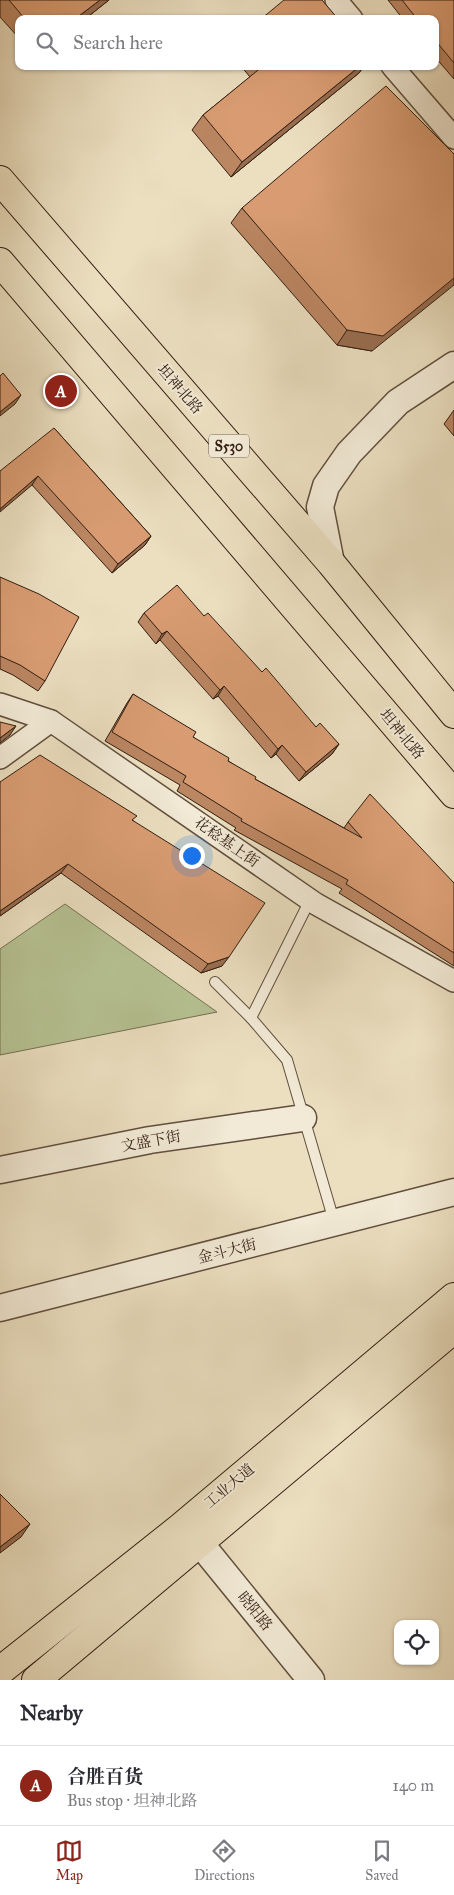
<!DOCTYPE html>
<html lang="en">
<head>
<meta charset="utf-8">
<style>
  body { margin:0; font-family:"IM FELL Great Primer","Noto Serif SC",serif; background:#f2f2f3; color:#2b2b33 }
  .controls { position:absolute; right:15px; bottom:15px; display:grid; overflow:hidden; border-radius:10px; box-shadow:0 1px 4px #0004 }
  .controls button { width:45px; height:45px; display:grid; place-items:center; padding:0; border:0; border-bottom:1px solid #e1e1e2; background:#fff; color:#2b2b33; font:25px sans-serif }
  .you { position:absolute; left:191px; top:855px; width:18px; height:18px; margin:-12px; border:4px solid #fff; border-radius:50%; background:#1a73e8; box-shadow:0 0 0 8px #1a73e833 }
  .badge { display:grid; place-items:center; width:32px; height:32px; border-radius:50%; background:#8f2418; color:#fff; font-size:16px; font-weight:700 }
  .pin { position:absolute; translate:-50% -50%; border:2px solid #fff; box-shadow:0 1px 5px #0006 }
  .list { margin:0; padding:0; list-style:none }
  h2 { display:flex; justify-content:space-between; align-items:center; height:65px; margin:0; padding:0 20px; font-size:21px }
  h2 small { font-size:16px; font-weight:400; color:#7c7c81 }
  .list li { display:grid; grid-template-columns:32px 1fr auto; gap:15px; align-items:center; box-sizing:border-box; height:80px; padding:0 20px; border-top:1px solid #e1e1e2 }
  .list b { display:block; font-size:19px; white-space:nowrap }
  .list p { margin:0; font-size:16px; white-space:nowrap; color:#7c7c81 }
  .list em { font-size:16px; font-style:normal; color:#7c7c81 }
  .icon { flex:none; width:28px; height:28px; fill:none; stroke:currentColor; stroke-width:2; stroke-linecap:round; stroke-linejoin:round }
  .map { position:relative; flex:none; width:454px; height:1680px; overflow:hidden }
  .search { position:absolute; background:#fff; box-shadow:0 1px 4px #0004; left:15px; right:15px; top:15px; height:55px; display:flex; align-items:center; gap:12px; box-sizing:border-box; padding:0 18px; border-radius:10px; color:#7c7c81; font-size:19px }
  .sheet { height:145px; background:#fff }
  nav { display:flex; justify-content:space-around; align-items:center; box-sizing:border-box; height:70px; border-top:1px solid #e1e1e2; background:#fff; font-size:14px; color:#7c7c81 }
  nav a { display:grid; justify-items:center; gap:2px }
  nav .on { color:#8f2418 }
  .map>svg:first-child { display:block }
  .green { fill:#b6c293; stroke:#747052 }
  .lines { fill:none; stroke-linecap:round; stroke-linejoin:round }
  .service-casing { stroke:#604e3d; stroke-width:12 }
  .minor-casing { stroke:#604e3d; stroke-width:24 }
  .tertiary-casing { stroke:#604e3d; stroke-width:29 }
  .primary-casing { stroke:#311d11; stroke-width:30 }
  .service { stroke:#f2ead6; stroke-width:10 }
  .minor { stroke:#f2ead6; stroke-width:21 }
  .tertiary { stroke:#f2ead6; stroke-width:26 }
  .primary { stroke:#ebdfc0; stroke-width:28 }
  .wall { fill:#bb8662; stroke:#311d11 }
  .shaded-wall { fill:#986d50; stroke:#311d11 }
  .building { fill:#d99c72; stroke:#311d11 }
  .labels { text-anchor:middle; stroke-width:4; stroke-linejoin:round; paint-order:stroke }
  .shield { fill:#f2ead6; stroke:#6b5a4c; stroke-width:1 }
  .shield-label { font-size:14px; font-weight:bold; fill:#311d11 }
  .street-label { font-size:15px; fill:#311d11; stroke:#f2ead6 }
</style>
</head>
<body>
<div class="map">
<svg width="454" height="1680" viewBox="0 0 454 1680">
  <rect width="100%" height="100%" fill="#ebdfc0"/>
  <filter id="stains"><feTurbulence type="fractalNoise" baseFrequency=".004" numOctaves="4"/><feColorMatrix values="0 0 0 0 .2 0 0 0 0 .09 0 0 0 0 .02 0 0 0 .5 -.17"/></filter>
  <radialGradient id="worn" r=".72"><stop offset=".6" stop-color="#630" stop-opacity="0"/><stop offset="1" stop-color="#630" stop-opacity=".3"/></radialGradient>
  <!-- green -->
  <path class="green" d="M65,904l152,108 -217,43v-106z"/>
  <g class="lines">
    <!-- service casing -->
    <g class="service-casing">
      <g id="service">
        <path d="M215,982l36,36 36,42 47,161"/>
        <path d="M251,1018l59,-118"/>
      </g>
    </g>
    <!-- minor casing -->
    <g class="minor-casing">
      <g id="minor">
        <path d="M336,0l16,19"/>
        <path d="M392,66l62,72"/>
        <path d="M0,704l51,17 265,183 138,77"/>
        <path d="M0,758l51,-37"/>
      </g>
    </g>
    <!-- tertiary casing -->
    <g class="tertiary-casing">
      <g id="tertiary">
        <path d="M331,563l-11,-56 6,-21 23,-33 49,-51 56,-37"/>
        <path d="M0,1170l150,-30 153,-22"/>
        <path d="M0,1308l454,-116"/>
        <path d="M199,1542l112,138"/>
      </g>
    </g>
    <!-- primary casing -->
    <g class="primary-casing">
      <g id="primary">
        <path d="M0,180l331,383 123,151"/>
        <path d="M0,262l454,532"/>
        <path d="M0,1671l181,-144 273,-230"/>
        <path d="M36,1680l418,-351"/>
      </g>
    </g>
    <!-- service -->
    <use href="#service" class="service"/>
    <!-- minor -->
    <use href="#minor" class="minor"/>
    <!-- tertiary -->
    <use href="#tertiary" class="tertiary"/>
    <!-- primary -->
    <use href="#primary" class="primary"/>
  </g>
  <!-- wall -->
  <g class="wall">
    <path d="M0,0h109l-24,19h-66v19l-19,-21z"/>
    <path d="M388,0h66v79l-19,-22v-38h-32z"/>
    <path d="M241,66h123l-5,7 -128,104 -39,-47 11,-15 47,-38z"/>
    <path d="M242,208l130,143 -35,-6 -106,-122z"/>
    <path d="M454,410v26l-10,-12z"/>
    <path d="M54,428l97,108 -6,9 -33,28 -80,-88z"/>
    <path d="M0,577l45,104 -7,10 -25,-16 -13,-6z"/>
    <path d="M144,613l60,3 58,56 54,55 23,17 -7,10 -33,27 -23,-27 -5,4 -53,-62 -5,3 -53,-59 -4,4 -18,-22z"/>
    <path d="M133,694l60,43 62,42 89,49 4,-6 106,61v83l-115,-73 3,-4 -108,-59 2,-2 -59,-37 3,-6 -75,-44 22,-38z"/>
    <path d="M0,782l134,39 88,145 -21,7 -140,-100 -61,43z"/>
  </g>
  <!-- shaded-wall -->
  <g class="shaded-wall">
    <path d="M100,0h9l-24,19h-10z"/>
    <path d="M360,66h4l-5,7 -128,104 11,-15z"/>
    <path d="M454,278v7l-82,66 -35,-6 10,-15z"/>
    <path d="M21,395l-6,9 -15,12v-4z"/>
    <path d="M38,476l-6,9 -32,27v-3z"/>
    <path d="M151,536l-6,9 -33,28 6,-9z"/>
    <path d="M167,631l-7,9 -4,4 6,-10z"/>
    <path d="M224,686l-6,10 -5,3 7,-9z"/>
    <path d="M16,726l-6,9 -10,8v-5z"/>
    <path d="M339,744l-7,10 -33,27 7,-9z"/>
    <path d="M282,745l-6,9 -5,4 7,-9z"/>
    <path d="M68,864l-7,9 -61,43v-5z"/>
    <path d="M229,957l-7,9 -21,7 7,-9z"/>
    <path d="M30,1524l-9,13 -21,16v-6z"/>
  </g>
  <!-- building -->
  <g class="building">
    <path d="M9,0h91l-25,19h-50z"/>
    <path d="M284,0h38l16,19h-77z"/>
    <path d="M402,0h52v63l-19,-23v-21h-18z"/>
    <path d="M263,66h97l-118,96 -39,-47z"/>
    <path d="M386,86l68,68v124l-71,58 -36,-6 -105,-122z"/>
    <path d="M3,373l18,22 -21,17v-36z"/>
    <path d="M54,428l97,108 -33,28 -80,-88 -38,33v-38z"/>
    <path d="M0,577l39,17 40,23 -34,64 -25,-16 -20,-9z"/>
    <path d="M177,585l27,31 4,-3 54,59 4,-4 50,59 4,-4 19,21 -33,28 -24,-27 -4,4 -54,-63 -4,4 -53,-59 -5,3 -18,-21z"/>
    <path d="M133,694l63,38 -3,5 36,21 -1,3 28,16 -1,2 107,59 -14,-16 22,-28 84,89v70l-108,-69 2,-4 -107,-59 1,-2 -59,-37 3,-6 -74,-44z"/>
    <path d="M0,722l16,4 -16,12z"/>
    <path d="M40,755l97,61 -5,4 133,83 -36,54 -21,7 -140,-100 -68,47v-129z"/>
    <path d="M0,1494l30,30 -30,23z"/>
  </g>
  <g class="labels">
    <!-- shield labels -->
    <rect class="shield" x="209" y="434.5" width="40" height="23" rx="4"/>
    <g class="shield-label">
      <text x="229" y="451">S530</text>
    </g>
    <!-- street labels -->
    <g class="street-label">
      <text transform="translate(180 389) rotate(49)" y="5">坦神北路</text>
      <text transform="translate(402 734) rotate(50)" y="5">坦神北路</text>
      <text transform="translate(227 842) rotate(35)" y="5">花稔基上街</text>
      <text transform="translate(151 1141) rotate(-10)" y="5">文盛下街</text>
      <text transform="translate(227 1251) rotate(-14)" y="5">金斗大街</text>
      <text transform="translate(229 1486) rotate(-40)" y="5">工业大道</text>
      <text transform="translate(255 1611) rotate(51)" y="5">晓阳路</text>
    </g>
  </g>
  <rect width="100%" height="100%" filter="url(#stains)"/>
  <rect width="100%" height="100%" fill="url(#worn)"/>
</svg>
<div class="controls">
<button><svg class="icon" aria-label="locate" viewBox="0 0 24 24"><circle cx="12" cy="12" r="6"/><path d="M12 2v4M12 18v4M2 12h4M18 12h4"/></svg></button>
</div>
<div class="you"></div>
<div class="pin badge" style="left:61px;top:391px">A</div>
<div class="search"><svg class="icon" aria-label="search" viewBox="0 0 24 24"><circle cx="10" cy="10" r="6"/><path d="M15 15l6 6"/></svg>Search here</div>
</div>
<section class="sheet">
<h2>Nearby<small></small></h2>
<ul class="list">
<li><span class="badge">A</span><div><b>合胜百货</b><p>Bus stop · 坦神北路</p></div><em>140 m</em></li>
</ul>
</section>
<nav>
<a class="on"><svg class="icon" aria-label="map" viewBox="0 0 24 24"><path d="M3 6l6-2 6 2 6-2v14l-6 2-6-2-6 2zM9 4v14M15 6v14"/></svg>Map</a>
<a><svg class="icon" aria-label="directions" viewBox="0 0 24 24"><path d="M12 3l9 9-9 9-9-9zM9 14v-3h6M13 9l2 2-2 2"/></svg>Directions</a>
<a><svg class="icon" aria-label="saved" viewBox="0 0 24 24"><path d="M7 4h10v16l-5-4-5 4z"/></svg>Saved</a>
</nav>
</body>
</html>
